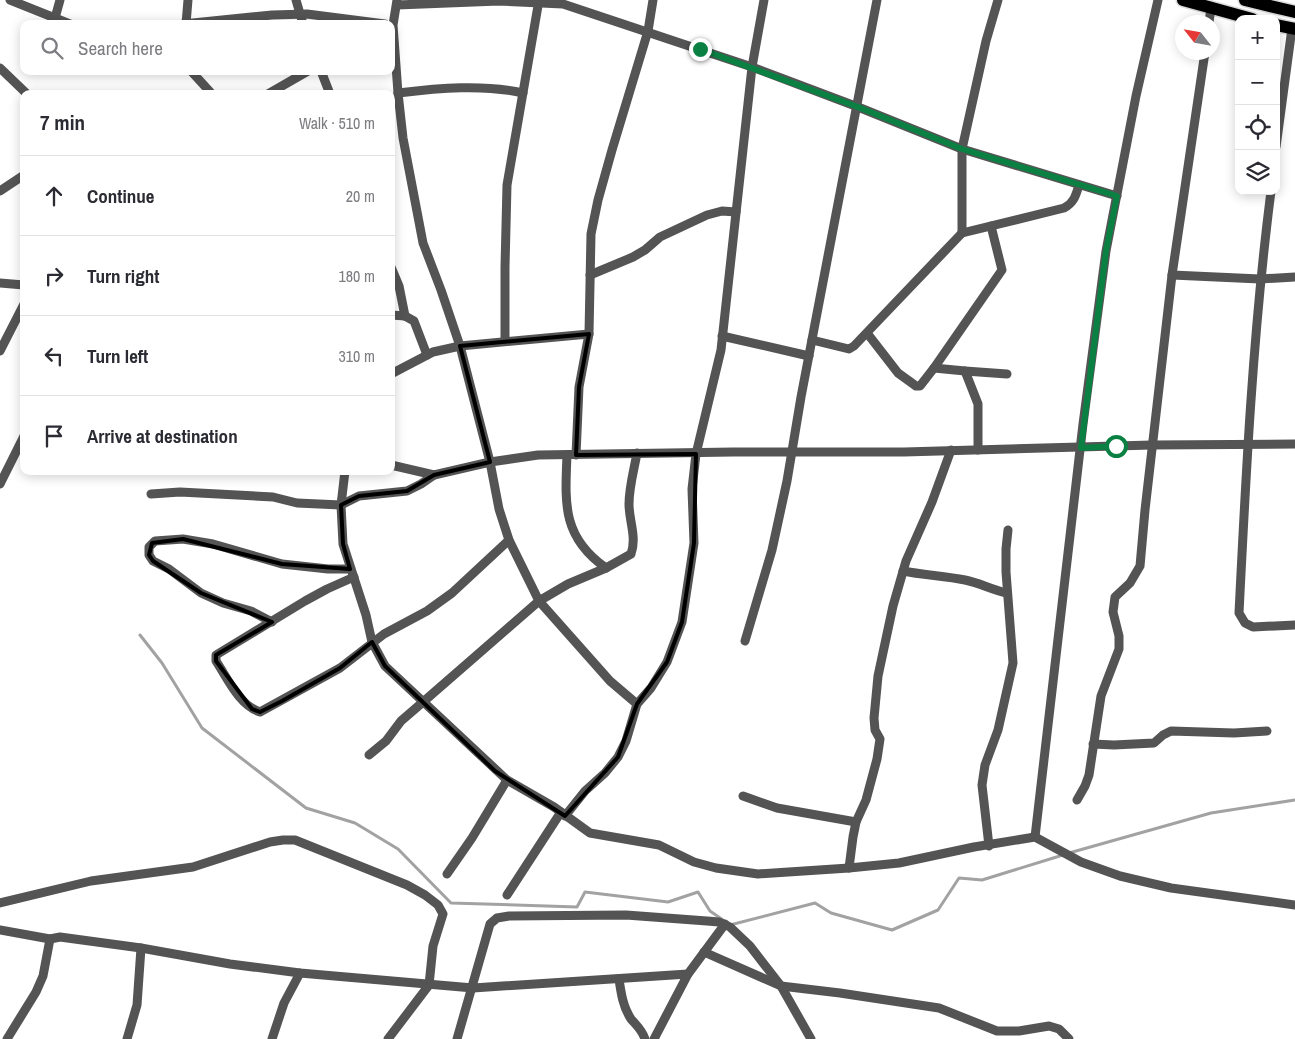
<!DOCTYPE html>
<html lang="en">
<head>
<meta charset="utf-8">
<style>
  body { margin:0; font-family:"Archivo Narrow",sans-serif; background:#f2f2f3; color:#2b2b33 }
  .controls { position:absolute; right:15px; top:15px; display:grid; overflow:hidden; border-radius:10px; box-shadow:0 2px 12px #0003 }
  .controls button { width:45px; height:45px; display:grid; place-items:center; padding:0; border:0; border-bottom:1px solid #e1e1e2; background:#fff; color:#2b2b33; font:25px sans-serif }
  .compass { position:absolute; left:1175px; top:15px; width:45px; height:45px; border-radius:50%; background:#fff; box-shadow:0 2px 12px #0003; rotate:301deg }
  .stop { position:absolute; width:15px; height:15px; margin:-11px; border:4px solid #0b8043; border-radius:50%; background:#fff }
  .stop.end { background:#0b8043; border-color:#fff; box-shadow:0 1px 5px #0008 }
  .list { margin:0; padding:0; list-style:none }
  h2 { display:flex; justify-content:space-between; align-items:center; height:65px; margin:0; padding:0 20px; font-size:21px }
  h2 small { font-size:16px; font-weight:400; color:#7c7c81 }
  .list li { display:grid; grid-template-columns:32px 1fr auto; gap:15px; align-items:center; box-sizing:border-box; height:80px; padding:0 20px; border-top:1px solid #e1e1e2 }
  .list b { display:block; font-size:19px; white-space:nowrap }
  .list em { font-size:16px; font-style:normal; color:#7c7c81 }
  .icon { flex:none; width:28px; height:28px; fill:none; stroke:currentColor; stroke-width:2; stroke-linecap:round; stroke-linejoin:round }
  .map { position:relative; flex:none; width:1295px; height:1039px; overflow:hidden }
  .search { position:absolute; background:#fff; box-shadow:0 2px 12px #0003; left:20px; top:20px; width:375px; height:55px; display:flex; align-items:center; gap:12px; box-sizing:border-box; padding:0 18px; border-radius:10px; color:#7c7c81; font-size:19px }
  .panel { position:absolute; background:#fff; box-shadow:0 2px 12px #0003; left:20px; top:90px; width:375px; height:385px; border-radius:10px }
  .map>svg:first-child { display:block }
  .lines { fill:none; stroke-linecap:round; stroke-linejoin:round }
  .stream { stroke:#a2a2a2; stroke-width:3 }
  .primary-casing { stroke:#dbdbdb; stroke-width:15 }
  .minor { stroke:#545454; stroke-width:9 }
  .primary { stroke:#000; stroke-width:12 }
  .route { stroke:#0b8043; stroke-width:6 }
  .marked { fill:none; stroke:#000; stroke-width:4; stroke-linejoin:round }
</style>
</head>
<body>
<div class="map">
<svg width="1295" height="1039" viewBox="0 0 1295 1039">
  <rect width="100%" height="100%" fill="#fff"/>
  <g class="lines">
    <!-- stream -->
    <g class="stream">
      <path d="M140,635l22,28 40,65 104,80 49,15 43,26 53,54 126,4 8,-15 83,10 30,-10 12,19 13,9"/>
      <path d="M1069,853l142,-40 84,-13"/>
      <path d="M730,925l85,-22 16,10 61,17 46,-20 21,-32 23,2 81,-25"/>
    </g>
    <!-- primary casing -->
    <g class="primary-casing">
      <g id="primary">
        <path d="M1183,0l69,19"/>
        <path d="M1245,0l50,12"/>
        <path d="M1276,25l19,4"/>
      </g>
    </g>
    <!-- minor -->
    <g class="minor">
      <path d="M10,0l60,24"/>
      <path d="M296,0l7,24"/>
      <path d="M397,0l-4,25 5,68 5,45 20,105 18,47 19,56 30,116 48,-7 195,-3h171l248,-7 143,-1"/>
      <path d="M397,5l102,-4 64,3 189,63 106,40 104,42 155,47"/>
      <path d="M55,18l5,-18"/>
      <path d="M1209,22l2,-14"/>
      <path d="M183,24l89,-9 35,-1 78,10"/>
      <path d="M186,24l2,-24"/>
      <path d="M0,68l27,26"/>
      <path d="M191,71l21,23"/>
      <path d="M321,71l9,23"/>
      <path d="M398,93c41,-5 85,-9 125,0"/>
      <path d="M268,94l40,-23"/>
      <path d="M1276,147l16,-119"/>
      <path d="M0,191l24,-16"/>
      <path d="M1271,191c-18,140 -25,281 -32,422l6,10 8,4 42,-2"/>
      <path d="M962,233v-84l24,-108 12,-41"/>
      <path d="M391,267l8,19 6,30 -14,-1"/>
      <path d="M590,275l43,-18 12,-7 15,-13 47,-22 15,-4 14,1"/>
      <path d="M1172,275l88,4 35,-2"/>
      <path d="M0,283l24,2"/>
      <path d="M405,316l9,5 13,34"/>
      <path d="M867,333l31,40 18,13h4l14,-18 31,3 13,33v46"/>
      <path d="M722,336l87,20"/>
      <path d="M812,340l37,9 5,-3 108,-113 102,-25c10,-5 12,-13 15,-23"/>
      <path d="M505,341v-74l2,-82 32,-185"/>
      <path d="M0,351l24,-47"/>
      <path d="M934,368l68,-98 -11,-44"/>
      <path d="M965,371l42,3"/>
      <path d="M391,374l42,-22 27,-6 129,-12"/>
      <path d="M576,455l3,-68 10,-53 2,-100 7,-34 14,-50 36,-119 5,-31"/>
      <path d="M391,465l43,10 56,-13 9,47 10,31 30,61 71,80 27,23"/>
      <path d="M345,471l-4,34 2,39 23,71 6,27 13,24 122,114 47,27 36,26 69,12 35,17 22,6 42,6 91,-6 50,-5 75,-16 61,-10 46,25 39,14 51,12 124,17"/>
      <path d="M0,484l24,-48"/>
      <path d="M151,494l29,-2 93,5 24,6 44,2 18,-9 48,-5 14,-7 13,-9"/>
      <path d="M606,568l25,-14c6,-17 -2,-33 -2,-50 0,-17 5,-34 8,-51"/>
      <path d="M903,571c20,4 42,5 62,9 15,3 27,10 42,13"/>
      <path d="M354,577l-27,12 -22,12 -89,54v6c12,18 23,44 44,51l80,-44 44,-34 43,-23 25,-18 57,-53"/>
      <path d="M272,622l-21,-11 -28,-8 -22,-10 -32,-24 -16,-8 -4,-6v-8l6,-6 28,-2 30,5 69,20 46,5h22"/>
      <path d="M745,641l27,-91 15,-69 14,-84 76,-397"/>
      <path d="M1093,744l21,1 40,-2 9,-8 8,-4 63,2 33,-2"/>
      <path d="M369,755l17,-14 15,-20 22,-19 116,-101 29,-17 38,-16c-44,-31 -41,-64 -39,-113"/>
      <path d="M743,796l34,12 79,14"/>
      <path d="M1077,800l8,-14 4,-11 12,-79 18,-47v-13l-6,-24 2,-15 15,-14 10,-17 5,-56 27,-235 33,-223"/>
      <path d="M565,816l20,-25 20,-18 13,-16 8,-16 11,-37 14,-16 16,-26 15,-40 12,-79 -2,-54 4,-35 25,-104 31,-283 12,-67"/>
      <path d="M1035,837l48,-413 23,-173 30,-155 22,-96"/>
      <path d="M989,846l-7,-61 3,-20 13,-35 15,-67 -7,-91v-23l2,-19"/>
      <path d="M849,868l4,-31 3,-15 10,-22 11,-41 3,-20 -5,-9 -1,-12 4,-42 15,-70 13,-45 26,-59 19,-52"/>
      <path d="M447,874l25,-36 35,-58"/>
      <path d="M507,895l54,-83"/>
      <path d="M0,903l91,-22 102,-14 77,-25 13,-2h12l112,45 18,10 13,10 5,9 -10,32 -4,39 -41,54"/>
      <path d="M0,930l50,9 10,-2 81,11 89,16 70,9 173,15 215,-14"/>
      <path d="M704,952l77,34 59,7 99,15 58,23h22l30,-5 10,3 10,10"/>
      <path d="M619,979c2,14 4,28 12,40 6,7 11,11 14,20"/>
      <path d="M7,1039l29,-47 7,-16 7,-37"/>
      <path d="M127,1039l10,-34 4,-57"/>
      <path d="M272,1039l12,-36 16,-30"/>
      <path d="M457,1039l33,-115 7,-6 12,-2 117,-1 81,6 12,1 11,5 20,19 31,40 30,53"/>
      <path d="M654,1039l34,-65 37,-50"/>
    </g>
    <!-- primary -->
    <use href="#primary" class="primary"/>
  </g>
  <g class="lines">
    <!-- route -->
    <path class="route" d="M700,49l158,58 104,42 155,47 -11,55 -25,197 35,-2"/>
  </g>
  <!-- marked area -->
  <path class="marked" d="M589,334l-10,53 -3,68 120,-1 -2,89 -12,79 -15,40 -30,42 -19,53 -53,59 -70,-45 -110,-105 -13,-24 -32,26 -58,33 -22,11 -8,-3 -36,-48v-6l56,-33 -71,-29 -48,-32 -4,-6 3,-12 31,-4 99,25 68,5 -7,-25 -2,-39 18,-9 48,-5 27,-16 56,-13 -30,-116z"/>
</svg>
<div class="controls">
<button>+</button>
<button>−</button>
<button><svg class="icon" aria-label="locate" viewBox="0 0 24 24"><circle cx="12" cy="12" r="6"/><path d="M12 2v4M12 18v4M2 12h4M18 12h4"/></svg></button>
<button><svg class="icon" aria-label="layers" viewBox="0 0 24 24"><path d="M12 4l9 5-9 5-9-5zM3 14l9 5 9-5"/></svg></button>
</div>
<svg class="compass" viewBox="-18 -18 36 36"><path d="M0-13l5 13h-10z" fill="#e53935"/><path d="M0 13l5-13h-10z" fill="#7c7c81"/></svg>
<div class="stop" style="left:1116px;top:446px"></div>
<div class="stop end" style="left:700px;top:49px"></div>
<div class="search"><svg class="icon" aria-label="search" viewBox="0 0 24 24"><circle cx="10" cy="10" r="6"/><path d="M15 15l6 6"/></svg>Search here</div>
<section class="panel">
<h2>7 min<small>Walk · 510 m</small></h2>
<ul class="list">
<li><svg class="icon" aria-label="ahead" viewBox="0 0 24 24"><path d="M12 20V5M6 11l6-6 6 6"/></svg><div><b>Continue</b></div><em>20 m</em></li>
<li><svg class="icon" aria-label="right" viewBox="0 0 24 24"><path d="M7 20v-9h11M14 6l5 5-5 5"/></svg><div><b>Turn right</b></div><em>180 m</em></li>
<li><svg class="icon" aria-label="left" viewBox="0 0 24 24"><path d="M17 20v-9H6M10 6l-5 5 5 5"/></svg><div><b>Turn left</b></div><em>310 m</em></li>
<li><svg class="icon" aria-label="arrive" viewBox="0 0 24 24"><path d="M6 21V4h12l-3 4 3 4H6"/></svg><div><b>Arrive at destination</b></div></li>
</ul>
</section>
</div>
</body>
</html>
